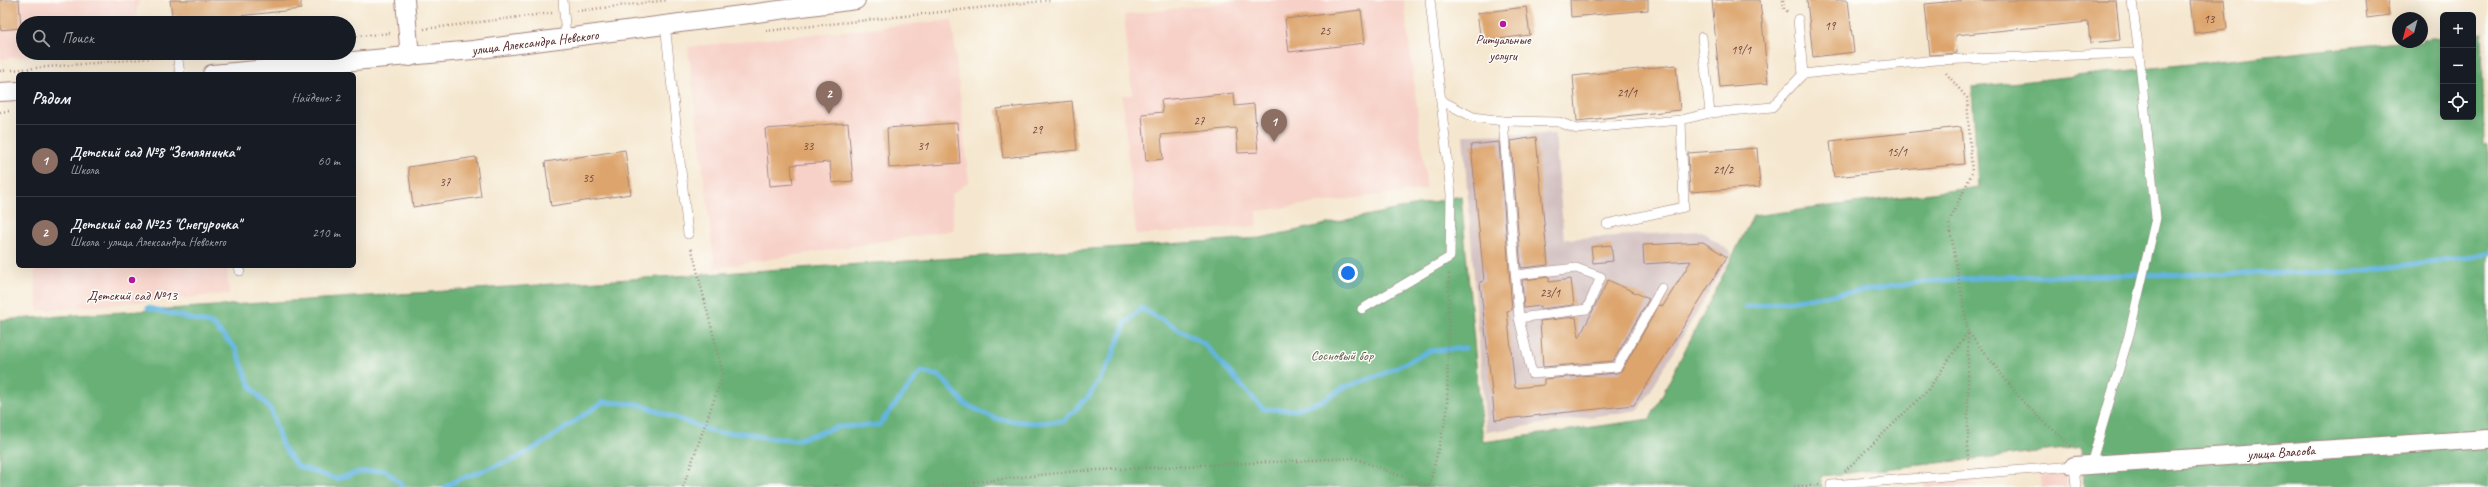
<!DOCTYPE html>
<html lang="ru">
<head>
<meta charset="utf-8">
<style>
  body { margin:0; font-family:Caveat,sans-serif; background:#20242c; color:#f1f3f6 }
  .controls { position:absolute; right:12px; top:12px; display:grid; overflow:hidden; border-radius:6px; box-shadow:0 4px 16px #0002 }
  .controls button { width:36px; height:36px; display:grid; place-items:center; padding:0; border:0; border-bottom:1px solid #363941; background:#171b24; color:#f1f3f6; font:20px sans-serif }
  .compass { position:absolute; left:2392px; top:12px; width:36px; height:36px; border-radius:50%; background:#171b24; box-shadow:0 4px 16px #0002; rotate:216deg }
  .you { position:absolute; left:1348px; top:273px; width:14px; height:14px; margin:-10px; border:3px solid #fff; border-radius:50%; background:#1a73e8; box-shadow:0 0 0 6px #1a73e833 }
  .badge { display:grid; place-items:center; width:26px; height:26px; border-radius:50%; background:#d690ce; color:#fff; font-size:13px; font-weight:700 }
  .pin { position:absolute; translate:-50% -33px; filter:drop-shadow(0 1px 2px #0008) }
  .pin::after { content:''; position:absolute; top:21px; width:14px; height:12px; background:inherit; clip-path:polygon(0 0,100% 0,50% 100%) }
  .list { margin:0; padding:0; list-style:none }
  h2 { display:flex; justify-content:space-between; align-items:center; height:52px; margin:0; padding:0 16px; font-size:17px }
  h2 small { font-size:13px; font-weight:400; color:#9ea1a6 }
  .list li { display:grid; grid-template-columns:26px 1fr auto; gap:12px; align-items:center; box-sizing:border-box; height:72px; padding:0 16px; border-top:1px solid #363941 }
  .list b { display:block; font-size:15px; white-space:nowrap }
  .list p { margin:0; font-size:13px; white-space:nowrap; color:#9ea1a6 }
  .list em { font-size:13px; font-style:normal; color:#9ea1a6 }
  .icon { flex:none; width:22px; height:22px; fill:none; stroke:currentColor; stroke-width:2; stroke-linecap:round; stroke-linejoin:round }
  .map { position:relative; flex:none; width:2488px; height:487px; overflow:hidden }
  .search { position:absolute; background:#171b24; box-shadow:0 4px 16px #0002; left:16px; top:16px; width:340px; height:44px; display:flex; align-items:center; gap:10px; box-sizing:border-box; padding:0 14px; border-radius:22px; color:#9ea1a6; font-size:15px }
  .panel { position:absolute; background:#171b24; box-shadow:0 4px 16px #0002; left:16px; top:72px; width:340px; height:196px; border-radius:6px }
  .map>svg:first-child { display:block }
  .built { fill:#f7d1c8 }
  .industrial { fill:#d2bfc0 }
  .forest { fill:#68b076; stroke:#596850 }
  .lines { fill:none; stroke-linecap:round; stroke-linejoin:round }
  .stream { stroke:#64b5df; stroke-width:5 }
  .building { fill:#dda56d }
  .service-casing { stroke:#a0837d; stroke-width:10 }
  .minor-casing { stroke:#a0837d; stroke-width:20 }
  .path { stroke:#a0837d; stroke-width:2.5; stroke-dasharray:1 3; stroke-linecap:butt }
  .service { stroke:#fff; stroke-width:9 }
  .minor { stroke:#fff; stroke-width:18 }
  .poi-dot { fill:#b5179e; stroke:#fdfcf7; stroke-width:1.5 }
  .labels { text-anchor:middle; stroke-width:3; stroke-linejoin:round; paint-order:stroke }
  .number-label { font-size:12px; fill:#6f403c }
  .poi-label { font-size:14px; fill:#4a1f2b; stroke:#fdfcf7 }
  .street-label { font-size:14px; fill:#4a1f2b; stroke:#fdfcf7 }
  .park-label { font-size:14px; fill:#5d5c4c; stroke:#fdfcf7 }
</style>
</head>
<body>
<div class="map">
<svg width="2488" height="487" viewBox="0 0 2488 487">
  <rect width="100%" height="100%" fill="#fdfcf7"/>
  <filter id="ink" filterUnits="userSpaceOnUse"><feTurbulence type="fractalNoise" baseFrequency=".025" numOctaves="2"/><feDisplacementMap in="SourceGraphic" scale="8" xChannelSelector="R" yChannelSelector="G"/><feConvolveMatrix kernelMatrix="1 2 1 2 8 2 1 2 1" color-interpolation-filters="sRGB"/></filter>
  <filter id="wash" filterUnits="userSpaceOnUse"><feTurbulence type="fractalNoise" baseFrequency=".012" numOctaves="4" result="noise"/><feDisplacementMap in="SourceGraphic" scale="16" xChannelSelector="R" yChannelSelector="G"/><feGaussianBlur stdDeviation="0.9" result="paint"/><feColorMatrix in="noise" values="0 0 0 0 0 0 0 0 0 0 0 0 0 0 0 0 0 1.4 0 .05"/><feComposite in="paint" operator="in"/></filter>
  <g filter="url(#wash)">
    <rect width="100%" height="100%" fill="#f5e7cf"/>
    <!-- built -->
    <g class="built">
      <path d="M0,0h139l-5,23h-111v30h36l-59,6z"/>
      <path d="M1246,0h158l23,189 -170,22v15l-121,9 -14,-140h10l-8,-80z"/>
      <path d="M952,20l17,162 -18,13 3,35 -239,38 -27,-221z"/>
      <path d="M34,266h193l2,28 -191,17z"/>
      <path d="M2066,474l1,13h-25l-1,-11z"/>
      <path d="M1977,479l1,8h-53v-4z"/>
    </g>
    <!-- industrial -->
    <path class="industrial" d="M1555,134l9,105 137,-8 31,22 -93,157 -153,22 -23,-297z"/>
    <!-- forest -->
    <path class="forest" d="M2482,33l2,111h4v343h-404l-2,-40 -261,29 1,11h-1822v-167l1260,-82 201,-42 22,246 167,-23 103,-203 225,-29 -6,-100 426,-45h24v-3l21,-2v80h30v-83z"/>
    <g class="lines">
      <!-- stream -->
      <g class="stream">
        <path d="M1746,307l176,-25 71,-5 361,-5 134,-18"/>
        <path d="M148,308l64,16 24,25 14,37 21,24 11,35 15,21 39,13 24,-7 25,-2 19,17"/>
        <path d="M445,487l13,-7 59,-22 30,-17 56,-39 35,2 79,29h27l23,5 30,2 41,-13 41,-2 42,-53 19,4 25,28 31,15 36,4 32,-2 26,-26 21,-36 14,-35 16,-16 62,35 60,66 32,1 29,-10 21,-13 36,-12 49,-24 36,-3"/>
      </g>
    </g>
    <g id="blocks">
      <!-- building -->
      <g class="building">
        <path d="M0,0h19l2,28 -21,2z"/>
        <path d="M170,0h131v9l-122,14 -1,-5 -6,-3z"/>
        <path d="M1570,0h78v10l-77,7z"/>
        <path d="M1712,0h48l8,83 -48,4z"/>
        <path d="M1807,0h41l6,52 -41,5z"/>
        <path d="M1966,0h150l4,40 -30,3 -2,-21 -132,13 1,18 -27,2 -5,-51z"/>
        <path d="M2190,0h34l3,29 -33,4z"/>
        <path d="M2365,0h22l2,15 -22,3z"/>
        <path d="M1526,7l4,28 -49,6 -4,-28z"/>
        <path d="M1361,10l4,33 -76,9 -4,-33z"/>
        <path d="M1676,65l4,45 -103,11 -4,-45z"/>
        <path d="M1234,93l1,13 19,-2 4,48 -20,1 -2,-25 -75,7 2,24 -17,2 -4,-47 21,-2 -2,-12z"/>
        <path d="M1072,101l5,49 -74,8 -6,-49z"/>
        <path d="M848,123l5,58 -21,2 -2,-21 -39,3 2,19 -23,2 -5,-57z"/>
        <path d="M957,123l3,40 -71,5 -2,-40z"/>
        <path d="M1961,127l3,37 -130,13 -4,-36z"/>
        <path d="M1536,137l12,128 -27,3 -10,-127z"/>
        <path d="M1499,142l13,168 -5,1 8,77 29,-3v-6l73,-6 5,-3 37,-65 4,1 28,-45 -47,3 -1,-19 60,-3 24,15 -93,148 -139,15 -15,-138 4,-1 -13,-136z"/>
        <path d="M1757,148l3,39 -70,5 -2,-39z"/>
        <path d="M625,150l6,44 -80,12 -6,-44z"/>
        <path d="M476,157l5,40 -68,10 -5,-40z"/>
        <path d="M1611,245l2,16 -20,2 -2,-16z"/>
        <path d="M1549,277v5l22,-3 3,26 -34,4v-3l-16,2 -2,-28z"/>
        <path d="M1608,280l41,19 -36,62 -70,6 -3,-46 36,-4 3,21z"/>
      </g>
    </g>
  </g>
  <g filter="url(#ink)">
    <use href="#blocks" fill-opacity="0" stroke="#a0837d" stroke-width="1"/>
    <g class="lines">
      <!-- service casing -->
      <g class="service-casing">
        <g id="service">
          <path d="M563,0l3,38"/>
          <path d="M2132,1l7,52"/>
          <path d="M173,21v2"/>
          <path d="M665,24l23,210"/>
          <path d="M1702,37l8,76"/>
          <path d="M177,53l3,21"/>
          <path d="M1803,74l133,-14 203,-7 17,165 -27,117 -38,129"/>
          <path d="M1442,101l31,16 30,4 56,1 18,7 104,-9 29,-7 62,-6 31,-33 -5,-55"/>
          <path d="M1503,121l16,197 13,56 85,-7 45,-79"/>
          <path d="M1607,224l77,-17 -3,-87"/>
          <path d="M239,266l1,5"/>
          <path d="M1516,275l60,-7 25,9 -14,32 -68,9"/>
          <path d="M1362,309l88,-52 1,-63 -21,-194"/>
          <path d="M1831,487v-2l243,-19 2,21"/>
        </g>
      </g>
      <!-- minor casing -->
      <g class="minor-casing">
        <g id="minor">
          <path d="M405,0l5,57"/>
          <path d="M212,74l261,-24 383,-50"/>
          <path d="M0,92l18,-1"/>
          <path d="M2074,466l414,-27"/>
        </g>
      </g>
      <!-- path -->
      <g class="path">
        <path d="M1783,0l1,9 4,3"/>
        <path d="M577,11l91,-11"/>
        <path d="M424,29l128,-16"/>
        <path d="M766,31l286,-31"/>
        <path d="M349,37l42,-4"/>
        <path d="M190,55l21,-2"/>
        <path d="M0,71l165,-14"/>
        <path d="M1946,73l21,25 5,75 -23,49 19,110v129"/>
        <path d="M0,112l10,-1"/>
        <path d="M1845,471l83,-81 40,-58 56,71 49,45"/>
        <path d="M683,487l40,-113 -32,-128"/>
        <path d="M930,487l147,-16 277,-13 75,29 18,-74 2,-140"/>
        <path d="M1794,487l25,-2"/>
      </g>
      <!-- service -->
      <use href="#service" class="service"/>
      <!-- minor -->
      <use href="#minor" class="minor"/>
    </g>
  </g>
  <!-- markers -->
  <g class="poi-dot">
    <circle cx="1503" cy="24" r="4"/>
    <circle cx="132" cy="280" r="4"/>
  </g>
  <g class="labels">
    <!-- number labels -->
    <g class="number-label">
      <text x="2209" y="23">13</text>
      <text x="1830" y="30">19</text>
      <text x="1325" y="35">25</text>
      <text x="1741" y="54">19/1</text>
      <text x="1627" y="97">21/1</text>
      <text x="1199" y="125">27</text>
      <text x="1037" y="134">29</text>
      <text x="808" y="150">33</text>
      <text x="923" y="150">31</text>
      <text x="1897" y="156">15/1</text>
      <text x="1723" y="174">21/2</text>
      <text x="588" y="182">35</text>
      <text x="445" y="186">37</text>
      <text x="1550" y="297">23/1</text>
    </g>
    <!-- poi labels -->
    <g class="poi-label">
      <text x="1503" y="44">Ритуальные<tspan x="1503" dy="16">услуги</tspan></text>
      <text x="132" y="300">Детский сад №13</text>
    </g>
    <!-- street labels -->
    <g class="street-label">
      <text transform="translate(535 42) rotate(-7)" y="5">улица Александра Невского</text>
      <text transform="translate(2281 452) rotate(-4)" y="5">улица Власова</text>
    </g>
    <!-- park labels -->
    <g class="park-label">
      <text x="1342" y="360">Сосновый бор</text>
    </g>
  </g>
</svg>
<div class="controls">
<button>+</button>
<button>−</button>
<button><svg class="icon" aria-label="locate" viewBox="0 0 24 24"><circle cx="12" cy="12" r="6"/><path d="M12 2v4M12 18v4M2 12h4M18 12h4"/></svg></button>
</div>
<svg class="compass" viewBox="-18 -18 36 36"><path d="M0-13l5 13h-10z" fill="#e53935"/><path d="M0 13l5-13h-10z" fill="#9ea1a6"/></svg>
<div class="you"></div>
<div class="pin badge" style="left:1274px;top:142px;background:#8d6e63">1</div>
<div class="pin badge" style="left:829px;top:114px;background:#8d6e63">2</div>
<div class="search"><svg class="icon" aria-label="search" viewBox="0 0 24 24"><circle cx="10" cy="10" r="6"/><path d="M15 15l6 6"/></svg>Поиск</div>
<section class="panel">
<h2>Рядом<small>Найдено: 2</small></h2>
<ul class="list">
<li><span class="badge" style="background:#8d6e63">1</span><div><b>Детский сад №8 &quot;Земляничка&quot;</b><p>Школа</p></div><em>60 m</em></li>
<li><span class="badge" style="background:#8d6e63">2</span><div><b>Детский сад №25 &quot;Снегурочка&quot;</b><p>Школа · улица Александра Невского</p></div><em>210 m</em></li>
</ul>
</section>
</div>
</body>
</html>
